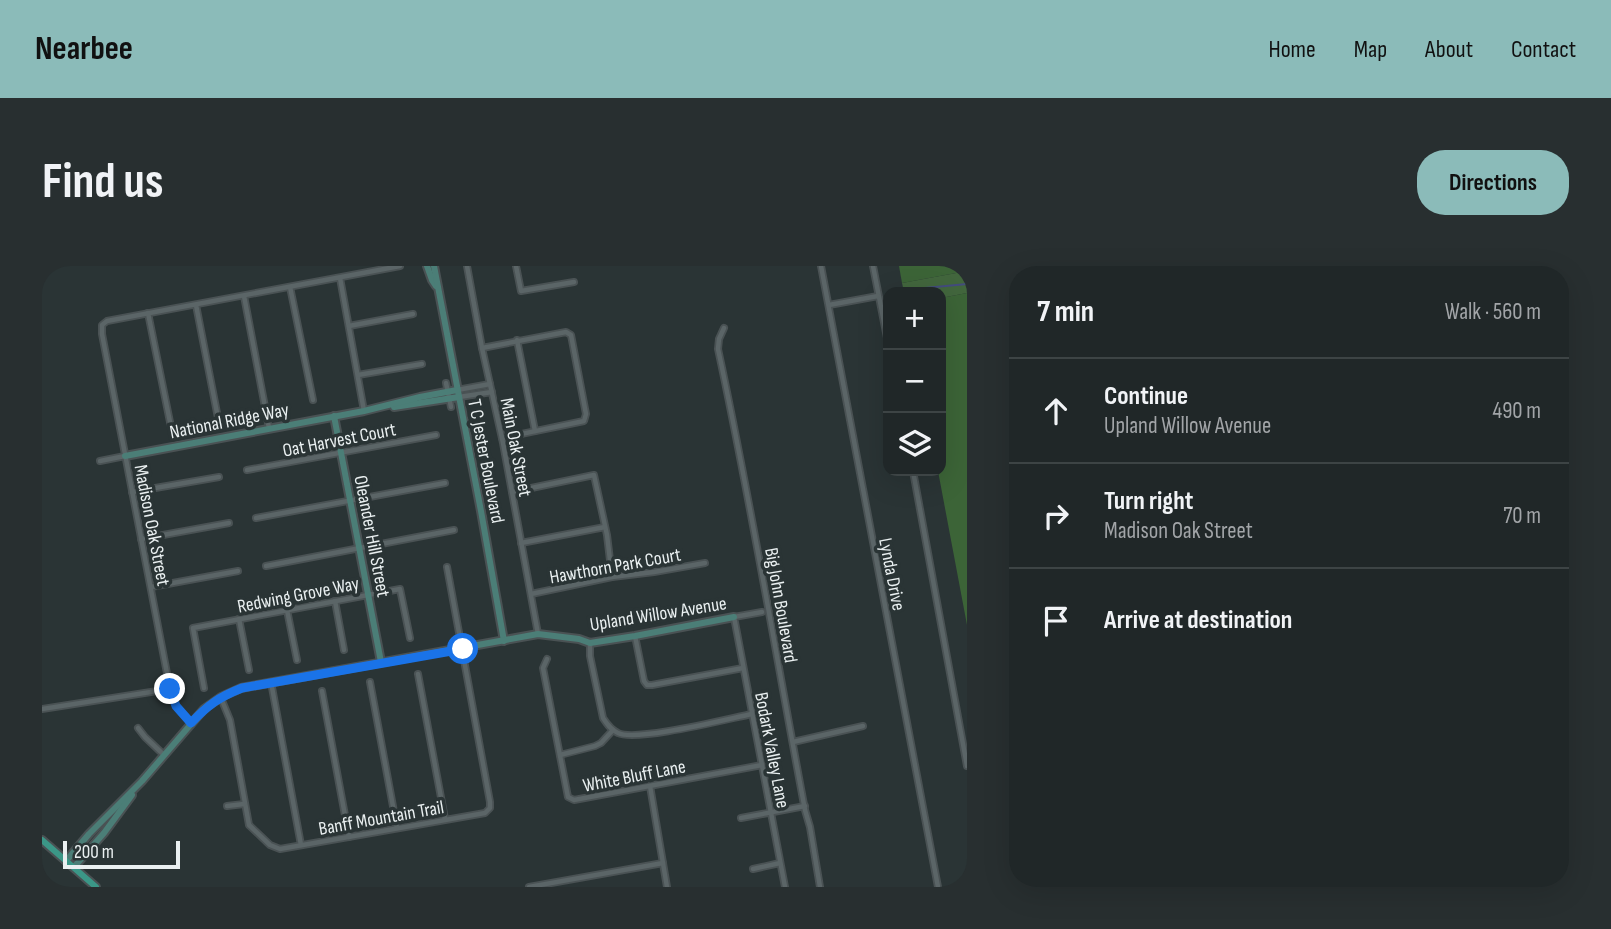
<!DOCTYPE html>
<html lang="en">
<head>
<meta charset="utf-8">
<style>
  body { margin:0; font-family:"Sofia Sans Condensed",sans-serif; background:#282f30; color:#f1f3f6 }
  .controls { position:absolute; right:21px; top:21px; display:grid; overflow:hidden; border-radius:14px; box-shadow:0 7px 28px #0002 }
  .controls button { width:63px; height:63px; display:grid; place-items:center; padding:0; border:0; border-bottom:2px solid #3d4445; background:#202728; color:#f1f3f6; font:35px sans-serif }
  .scale { position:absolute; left:21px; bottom:18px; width:117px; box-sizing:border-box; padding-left:7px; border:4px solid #eaf0f1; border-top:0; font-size:19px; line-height:24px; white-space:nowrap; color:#eaf0f1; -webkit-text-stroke:5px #2a3435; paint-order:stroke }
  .stop { position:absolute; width:21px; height:21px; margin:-16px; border:5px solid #1a73e8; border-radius:50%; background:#fff }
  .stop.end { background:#1a73e8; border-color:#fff; box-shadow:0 2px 7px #0008 }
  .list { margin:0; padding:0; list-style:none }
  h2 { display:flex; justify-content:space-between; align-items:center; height:91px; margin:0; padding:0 28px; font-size:30px }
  h2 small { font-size:23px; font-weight:400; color:#a2a5a8 }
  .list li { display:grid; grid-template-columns:46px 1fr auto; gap:21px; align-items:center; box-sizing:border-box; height:105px; padding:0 28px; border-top:2px solid #3d4445 }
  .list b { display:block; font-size:26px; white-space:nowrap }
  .list p { margin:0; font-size:23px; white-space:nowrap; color:#a2a5a8 }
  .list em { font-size:23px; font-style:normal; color:#a2a5a8 }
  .icon { flex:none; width:38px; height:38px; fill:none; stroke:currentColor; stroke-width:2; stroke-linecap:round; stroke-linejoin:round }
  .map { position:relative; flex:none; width:925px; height:621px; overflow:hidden; border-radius:28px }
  header { display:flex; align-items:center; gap:42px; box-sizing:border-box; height:98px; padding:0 35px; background:#8bbbb9; color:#111 }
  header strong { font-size:33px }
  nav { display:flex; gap:38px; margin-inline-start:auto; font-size:24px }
  .intro { display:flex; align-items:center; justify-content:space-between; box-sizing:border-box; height:168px; padding:0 42px }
  h1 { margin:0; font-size:49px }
  .button { padding:18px 32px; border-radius:28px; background:#8bbbb9; color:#111; font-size:24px; font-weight:700 }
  main { display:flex; gap:42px; padding:0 42px }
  aside { flex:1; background:#202728; border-radius:28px; box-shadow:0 7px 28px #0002 }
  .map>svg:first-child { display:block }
  .green { fill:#42663d }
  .forest { fill:#3c6437 }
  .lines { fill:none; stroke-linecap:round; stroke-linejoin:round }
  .stream { stroke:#434b7d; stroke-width:2 }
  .street-casing { stroke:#4a5254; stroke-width:8 }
  .secondary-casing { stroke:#4a5254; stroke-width:10 }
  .primary-casing { stroke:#4a5254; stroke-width:10 }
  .street { stroke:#5b6567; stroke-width:4.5 }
  .secondary { stroke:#4b7e77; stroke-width:6 }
  .primary { stroke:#3b9787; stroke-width:6 }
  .route { stroke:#1a73e8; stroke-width:9 }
  .labels { text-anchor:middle; stroke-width:7; stroke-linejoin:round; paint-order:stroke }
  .street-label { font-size:19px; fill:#eaf0f1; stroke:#2a3435 }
</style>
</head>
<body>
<header>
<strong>Nearbee</strong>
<nav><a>Home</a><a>Map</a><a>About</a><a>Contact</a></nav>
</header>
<div class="intro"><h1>Find us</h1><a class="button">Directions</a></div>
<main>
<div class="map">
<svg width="925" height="621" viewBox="0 0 925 621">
  <rect width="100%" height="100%" fill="#2a3435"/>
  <!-- green -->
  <path class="green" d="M925,5v22l-26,5v-6h-37l-2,-9z"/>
  <!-- forest -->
  <g class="forest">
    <path d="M857,0h68v5l-65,12z"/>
    <path d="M925,27v332l-29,-154h3v-173z"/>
  </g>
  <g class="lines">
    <!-- stream -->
    <path class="stream" d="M872,23l53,-5"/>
    <!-- street casing -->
    <g class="street-casing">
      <g id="street">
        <path d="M425,0l15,82 21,95 35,191"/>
        <path d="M474,0l5,25 53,-9"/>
        <path d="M779,0l117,621"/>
        <path d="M831,0l15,77"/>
        <path d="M298,12l24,133"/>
        <path d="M248,21l23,113"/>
        <path d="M202,30l25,132"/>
        <path d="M154,39l22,113"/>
        <path d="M787,39l49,-9"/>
        <path d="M106,47l23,114"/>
        <path d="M307,60l64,-12"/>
        <path d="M682,62l-5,11 -1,10c33,153 58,307 87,461l5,17 10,60"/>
        <path d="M475,74l18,91"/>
        <path d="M440,82l84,-16 5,3 15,79 -2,7 -82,17"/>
        <path d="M316,109l64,-11"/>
        <path d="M404,117l5,24"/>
        <path d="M415,124l33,-6"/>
        <path d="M417,131l33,-5"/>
        <path d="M58,195l25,-5"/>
        <path d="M205,204l189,-35"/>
        <path d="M871,205l54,295"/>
        <path d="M90,226l87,-15"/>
        <path d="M470,226l82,-17 13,60 5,42"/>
        <path d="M214,252l189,-35"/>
        <path d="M99,273l88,-16"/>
        <path d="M479,277l84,-16"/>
        <path d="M224,300l188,-36"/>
        <path d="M109,321l87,-16"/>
        <path d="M489,328l81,-17 42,-5 51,-9"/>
        <path d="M293,335l9,49"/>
        <path d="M245,344l10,50"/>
        <path d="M720,346l-28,5 51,270"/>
        <path d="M197,353l10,51"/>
        <path d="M593,370l9,45 3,4h5l91,-17"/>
        <path d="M548,377v13l13,62c4,6 8,12 15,15 18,9 109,-14 134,-19"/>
        <path d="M505,393l-4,9 25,129 6,3 188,-35"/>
        <path d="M376,408l27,145"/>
        <path d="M229,416l30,163"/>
        <path d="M328,416l27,146"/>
        <path d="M162,422l-11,-60 207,-39 10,49"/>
        <path d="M280,425l27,146"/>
        <path d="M179,432l9,22 19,105 21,20 10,4 205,-36 5,-5v-6l-43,-235"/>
        <path d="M0,443l128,-20"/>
        <path d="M149,457l-15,-17 -6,-17 -68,-355v-9l5,-4 293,-55"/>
        <path d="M96,462l7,9 19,18"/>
        <path d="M751,476l70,-16"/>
        <path d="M518,489l35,-9 6,-3 12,-13"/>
        <path d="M608,520l17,101"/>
        <path d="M185,540l17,-2"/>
        <path d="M699,552l64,-12"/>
        <path d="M711,603l27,-6"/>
        <path d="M487,621l134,-24"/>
      </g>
    </g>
    <!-- secondary casing -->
    <g class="secondary-casing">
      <g id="secondary">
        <path d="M385,0l5,14 4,6"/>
        <path d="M392,0l47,245 23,130"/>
        <path d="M352,141l65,-10"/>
        <path d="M292,150l47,246"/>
        <path d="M83,190l239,-45 56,-14 37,-7"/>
        <path d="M24,595l23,-27 53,-53 62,-72 17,-12 20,-9 297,-54 41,5 11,4 45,-7 99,-19"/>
        <path d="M32,601l30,-34 28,-38"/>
      </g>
    </g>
    <!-- primary casing -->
    <g class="primary-casing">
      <path id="primary" d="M0,574l54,47"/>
    </g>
    <!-- street -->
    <use href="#street" class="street"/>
    <!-- secondary -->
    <use href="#secondary" class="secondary"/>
    <!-- primary -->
    <use href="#primary" class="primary"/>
  </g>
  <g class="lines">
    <!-- route -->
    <path class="route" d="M128,423l6,17 15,17c17,-18 28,-26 51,-35l221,-39"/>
  </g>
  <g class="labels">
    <!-- street labels -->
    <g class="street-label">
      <text transform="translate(187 154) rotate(-11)" y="7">National Ridge Way</text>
      <text transform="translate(297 173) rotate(-11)" y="7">Oat Harvest Court</text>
      <text transform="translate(475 181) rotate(79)" y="7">Main Oak Street</text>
      <text transform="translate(445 195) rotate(79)" y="7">T C Jester Boulevard</text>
      <text transform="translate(111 259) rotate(79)" y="7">Madison Oak Street</text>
      <text transform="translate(331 270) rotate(79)" y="7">Oleander Hill Street</text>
      <text transform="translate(573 299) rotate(-10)" y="7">Hawthorn Park Court</text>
      <text transform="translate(851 308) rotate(79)" y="7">Lynda Drive</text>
      <text transform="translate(256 328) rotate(-11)" y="7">Redwing Grove Way</text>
      <text transform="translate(740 339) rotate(80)" y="7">Big John Boulevard</text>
      <text transform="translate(616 347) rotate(-9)" y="7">Upland Willow Avenue</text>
      <text transform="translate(731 484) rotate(79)" y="7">Bodark Valley Lane</text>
      <text transform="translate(592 509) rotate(-11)" y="7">White Bluff Lane</text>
      <text transform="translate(339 551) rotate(-10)" y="7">Banff Mountain Trail</text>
    </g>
  </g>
</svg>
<div class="controls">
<button>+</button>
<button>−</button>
<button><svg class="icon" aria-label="layers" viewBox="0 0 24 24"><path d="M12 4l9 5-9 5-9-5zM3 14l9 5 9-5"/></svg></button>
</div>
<div class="scale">200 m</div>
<div class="stop" style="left:421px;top:383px"></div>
<div class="stop end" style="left:128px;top:423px"></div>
</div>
<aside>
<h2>7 min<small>Walk · 560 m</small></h2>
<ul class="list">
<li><svg class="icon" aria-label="ahead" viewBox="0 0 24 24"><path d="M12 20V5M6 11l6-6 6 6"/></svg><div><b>Continue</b><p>Upland Willow Avenue</p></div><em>490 m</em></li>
<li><svg class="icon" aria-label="right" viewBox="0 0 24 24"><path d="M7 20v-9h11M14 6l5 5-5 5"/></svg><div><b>Turn right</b><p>Madison Oak Street</p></div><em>70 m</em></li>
<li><svg class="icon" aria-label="arrive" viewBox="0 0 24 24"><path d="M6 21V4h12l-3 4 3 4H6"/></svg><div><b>Arrive at destination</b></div></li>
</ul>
</aside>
</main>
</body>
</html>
